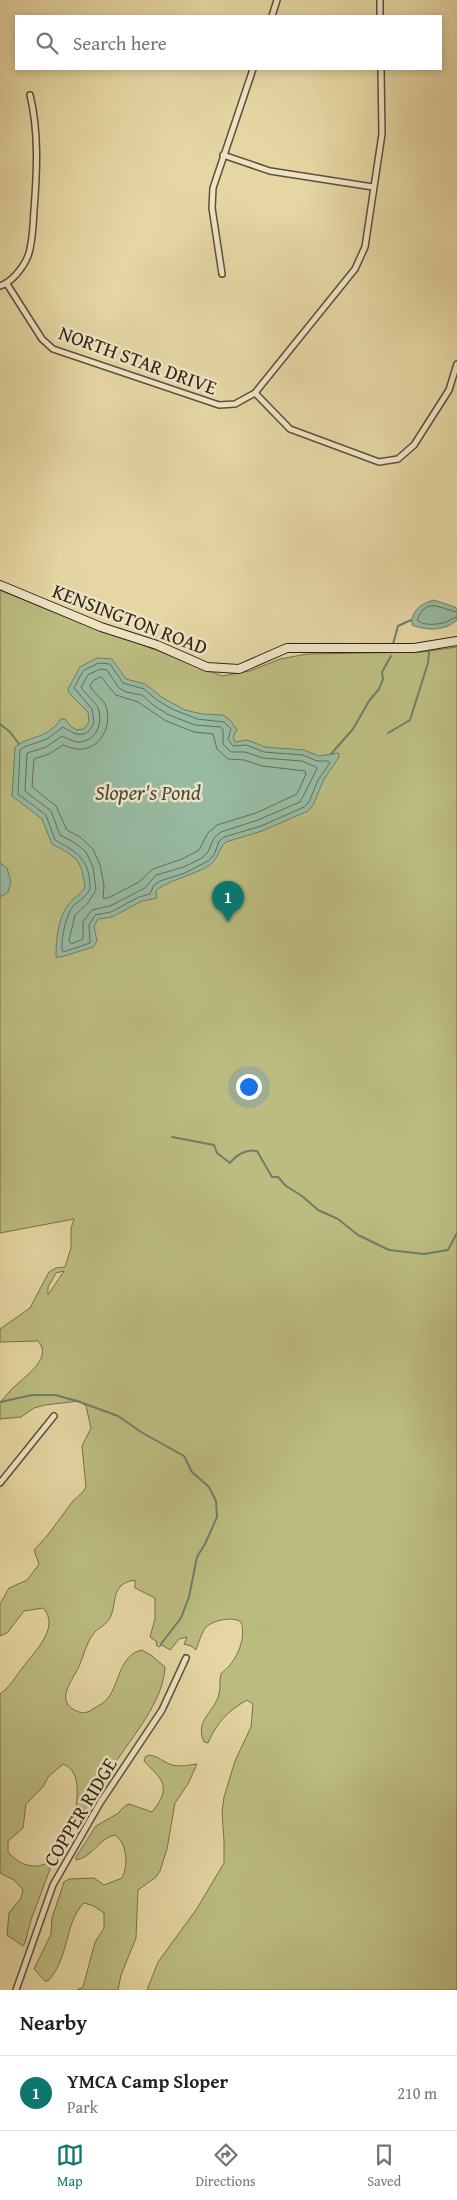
<!DOCTYPE html>
<html lang="en">
<head>
<meta charset="utf-8">
<style>
  body { margin:0; font-family:"Gentium Book Plus",serif; background:#f6f6f6; color:#222 }
  .you { position:absolute; left:248px; top:1086px; width:18px; height:18px; margin:-12px; border:4px solid #fff; border-radius:50%; background:#1a73e8; box-shadow:0 0 0 8px #1a73e833 }
  .badge { display:grid; place-items:center; width:32px; height:32px; border-radius:50%; background:#0f766e; color:#fff; font-size:16px; font-weight:700 }
  .pin { position:absolute; translate:-50% -41px; filter:drop-shadow(0 1px 2px #0008) }
  .pin::after { content:''; position:absolute; top:26px; width:18px; height:15px; background:inherit; clip-path:polygon(0 0,100% 0,50% 100%) }
  .list { margin:0; padding:0; list-style:none }
  h2 { display:flex; justify-content:space-between; align-items:center; height:65px; margin:0; padding:0 20px; font-size:21px }
  h2 small { font-size:16px; font-weight:400; color:#767676 }
  .list li { display:grid; grid-template-columns:32px 1fr auto; gap:15px; align-items:center; box-sizing:border-box; height:75px; padding:0 20px; border-top:1px solid #e0e0e0 }
  .list b { display:block; font-size:19px; white-space:nowrap }
  .list p { margin:0; font-size:16px; white-space:nowrap; color:#767676 }
  .list em { font-size:16px; font-style:normal; color:#767676 }
  .icon { flex:none; width:28px; height:28px; fill:none; stroke:currentColor; stroke-width:2; stroke-linecap:round; stroke-linejoin:round }
  .map { position:relative; flex:none; width:457px; height:1990px; overflow:hidden }
  .search { position:absolute; background:#fff; box-shadow:0 2px 8px #0003; left:15px; right:15px; top:15px; height:55px; display:flex; align-items:center; gap:12px; box-sizing:border-box; padding:0 18px; border-radius:0px; color:#767676; font-size:19px }
  .sheet { height:140px; background:#fff }
  nav { display:flex; justify-content:space-around; align-items:center; box-sizing:border-box; height:70px; border-top:1px solid #e0e0e0; background:#fff; font-size:14px; color:#767676 }
  nav a { display:grid; justify-items:center; gap:2px }
  nav .on { color:#0f766e }
  .map>svg:first-child { display:block }
  .green { fill:#bcbc80; stroke:#76704c; fill-rule:evenodd }
  .water { fill:#97baa1; stroke:#6e7e6b }
  .lines { fill:none; stroke-linecap:round; stroke-linejoin:round }
  .shore { stroke:#646e5d; stroke-width:1 }
  .stream { stroke:#6e7e6b; stroke-width:2 }
  .street-casing { stroke:#5d503c; stroke-width:8 }
  .secondary-casing { stroke:#302319; stroke-width:10 }
  .street { stroke:#eee4c3; stroke-width:5 }
  .secondary { stroke:#eee4c3; stroke-width:8 }
  .labels { text-anchor:middle; stroke-width:5; stroke-linejoin:round; paint-order:stroke }
  .street-label { font-size:20px; fill:#302319; stroke:#eee4c3 }
  .water-label { font-size:21px; font-style:italic; fill:#4a493b; stroke:#eee4c3 }
</style>
</head>
<body>
<div class="map">
<svg width="457" height="1990" viewBox="0 0 457 1990">
  <rect width="100%" height="100%" fill="#e5d6a3"/>
  <filter id="stains"><feTurbulence type="fractalNoise" baseFrequency=".004" numOctaves="4"/><feColorMatrix values="0 0 0 0 .2 0 0 0 0 .09 0 0 0 0 .02 0 0 0 .5 -.17"/></filter>
  <radialGradient id="worn" r=".72"><stop offset=".6" stop-color="#630" stop-opacity="0"/><stop offset="1" stop-color="#630" stop-opacity=".3"/></radialGradient>
  <!-- green -->
  <g class="green">
    <path d="M0,589l222,87 28,-5 30,-12 27,-5 115,-2 35,-5v1343h-310l11,-28 38,-52 28,-47v-22l-2,-29 2,-15 11,-36 16,-34 2,-23 -6,-4c-19,11 -30,22 -39,43l-4,-1c-10,-22 11,-30 15,-48 2,-7 0,-14 2,-20 3,-4 6,-5 9,-9 9,-11 16,-29 11,-43 -8,-6 -27,-2 -35,5 -4,5 -8,17 -10,23l-5,-4 -7,-2 3,-7 -8,2 -9,11 -8,-5 -3,2 -3,-2 1,-3 -7,-5 5,-18v-21l-20,-10v-8c-27,4 -16,26 -27,41 -4,5 -10,7 -14,12 -7,9 -10,21 -14,31 -5,14 -29,38 -1,48 4,2 10,0 14,-3 5,-3 11,-6 15,-11 11,-14 12,-44 34,-48l10,6 13,11c-2,36 -33,69 -51,98 -11,17 -18,35 -28,52h-8l-2,-3c0,-16 7,-42 -13,-50l-15,13 -5,10 -17,17 -3,24 -15,13v11c8,9 17,15 30,14 5,-1 7,-3 12,-1v4l-19,51 -6,23 -2,3 -16,-11 2,-22 12,-15 2,-8 -9,-10 -14,-7v-179c11,-8 15,-17 23,-27 11,-15 38,-40 20,-59l-19,3 -17,22 -7,3v-32l9,-16 18,-8 10,-13 2,-3 -5,-14 13,-14 26,-35 9,-8 4,-6 -4,-41 9,-18 -5,-22 -7,-5 -34,4 -11,3 -13,9 -21,2v-16c5,-6 10,-13 16,-18 11,-10 37,-28 22,-44l-38,1v-13l30,-21 19,-36 7,-4 9,-1 6,-19v-20l3,-9 -74,14zM64,1271l-16,24v-8l8,-14z"/>
    <path d="M149,1755c9,1 14,7 23,10 8,2 17,0 25,-1l-9,20 -13,19 -8,46 -7,22 -4,6 -18,13 -2,48 -15,37 -3,15h-41l6,-3 12,-45 9,-14v-15l-10,-7 -10,-3c-20,20 -14,54 -36,78h-3l-11,-12 17,-35 1,-16 12,-36 5,-3 25,-1 10,7 18,-7c6,-12 6,-34 -7,-43 -16,3 -23,23 -39,25v-3l20,-31 21,-12 8,-8 4,-2 23,8c21,-26 10,-32 -8,-51l1,-4z"/>
  </g>
  <!-- water -->
  <g class="water">
    <path d="M434,600l21,7 2,2v11c-12,11 -30,11 -45,5 -2,-14 10,-22 22,-25z"/>
    <path d="M97,658l15,1 14,20 19,5 18,14 22,12 17,4 21,1 7,5 7,10 -4,7 2,5 12,-2 18,7 39,3 15,6 20,-3v4l-15,22 -11,26 -5,6 -46,20 -36,11c-8,7 -8,19 -19,25 -12,7 -45,16 -51,24l1,7 -15,3 -30,16 -14,2 -4,7 3,15 -4,6 -32,10h-5c0,-16 2,-41 13,-53 5,-7 12,-9 16,-17 -4,-29 -9,-30 -33,-43l-10,-25 -30,-23 3,-49c16,-13 30,-6 46,-28h4l5,7 7,4 7,-1 5,-7 -1,-10 -19,-19 -1,-4 12,-22z"/>
    <path d="M0,863l7,5 4,14 -3,10 -8,5z"/>
  </g>
  <g class="lines">
    <!-- shore -->
    <g class="shore">
      <path d="M457,612c-17,-3 -30,-16 -40,8 6,6 20,5 29,2 4,-1 6,-4 11,-5"/>
      <path d="M99,663l11,1 13,19 21,6 13,11 15,9 25,10 27,3 7,7 -3,10 5,7 13,-1 18,7 39,3 14,6h11l2,2 -12,17 -9,22 -5,5 -43,19 -37,11 -5,4 -5,14 -6,6 -23,12 -25,8 -6,4 -4,9 -11,3 -28,15 -16,3 -6,10 1,18 -27,9c-4,-7 4,-40 10,-46 7,-6 13,-9 17,-17 0,-30 -12,-36 -35,-49l-9,-25 -28,-21 2,-44 4,-3 23,-8 16,-12c12,8 23,13 31,-4l-2,-14 -18,-21 9,-17z"/>
      <path d="M101,669l6,1 12,18 7,4 16,3 11,10 16,10 26,10 26,2 2,3v14l8,8h14l18,6 39,3 14,6 1,2 -17,33 -42,18 -37,12 -7,6 -6,14 -6,6 -18,9 -28,8 -11,13 -35,18 -18,4 -9,12v17l-12,5 -2,-3 6,-26 13,-12 8,-13 -3,-23 -7,-15 -11,-9 -15,-8 -9,-24 -26,-20 2,-38 19,-6 16,-11c5,2 9,5 15,6 18,1 27,-18 21,-34 -3,-7 -13,-14 -17,-21l7,-12z"/>
      <path d="M101,677l15,18 22,7 28,19 28,11 19,2 4,15 11,10 16,1 18,6 43,5 1,3 -9,20 -41,19 -39,12 -9,8 -9,17 -17,9 -29,10 -14,13 -31,16h-5l1,-13 -4,-20 -7,-16 -13,-12 -13,-7 -11,-24 -24,-19 2,-28 15,-5 14,-9c6,2 12,5 19,4 21,-2 31,-27 23,-45 -4,-7 -11,-10 -15,-18l3,-5z"/>
    </g>
    <!-- stream -->
    <g class="stream">
      <path d="M393,644l5,-18 13,-6"/>
      <path d="M0,724l10,8 9,12"/>
      <path d="M388,733l22,-13 18,-57 1,-11"/>
      <path d="M331,754l22,-25 16,-28 10,-12 4,-10 -1,-7 9,-16"/>
      <path d="M172,1137l42,8 3,8 13,10c6,-8 16,-14 27,-12l15,26h6l8,9 16,10 16,14 20,9 20,16 31,15 35,4 24,-4 9,-17"/>
      <path d="M0,1402l32,-7h23l22,6 41,15 23,16 43,24 8,16 17,15 7,14 1,16 -12,27 -8,13 -8,40 -8,21 -20,26"/>
    </g>
    <!-- street casing -->
    <g class="street-casing">
      <g id="street">
        <path d="M380,0v16"/>
        <path d="M272,16l5,-16"/>
        <path d="M223,155l47,16 103,16"/>
        <path d="M222,274l-10,-66 1,-20 40,-119"/>
        <path d="M7,284l35,55 11,10 166,56 16,-1 20,-11 100,-124 10,-22 17,-113 -1,-65"/>
        <path d="M0,286c12,-4 23,-18 28,-30 5,-14 5,-31 6,-46 3,-38 5,-78 -4,-115"/>
        <path d="M255,393l35,36 89,33 19,-3 16,-14 35,-55 8,-26"/>
        <path d="M0,1483l54,-67"/>
        <path d="M16,1990l37,-105 47,-82 62,-93 24,-52"/>
      </g>
    </g>
    <!-- secondary casing -->
    <g class="secondary-casing">
      <path id="secondary" d="M0,585l101,42 56,18 50,22 32,2 48,-21h127l43,-7"/>
    </g>
    <!-- street -->
    <use href="#street" class="street"/>
    <!-- secondary -->
    <use href="#secondary" class="secondary"/>
  </g>
  <g class="labels">
    <!-- street labels -->
    <g class="street-label">
      <text transform="translate(138 360) rotate(20)" y="7">NORTH STAR DRIVE</text>
      <text transform="translate(130 619) rotate(21)" y="7">KENSINGTON ROAD</text>
      <text transform="translate(80 1812) rotate(-59)" y="7">COPPER RIDGE</text>
    </g>
    <!-- water labels -->
    <g class="water-label">
      <text x="148" y="800">Sloper's Pond</text>
    </g>
  </g>
  <rect width="100%" height="100%" filter="url(#stains)"/>
  <rect width="100%" height="100%" fill="url(#worn)"/>
</svg>
<div class="you"></div>
<div class="pin badge" style="left:228px;top:922px">1</div>
<div class="search"><svg class="icon" aria-label="search" viewBox="0 0 24 24"><circle cx="10" cy="10" r="6"/><path d="M15 15l6 6"/></svg>Search here</div>
</div>
<section class="sheet">
<h2>Nearby<small></small></h2>
<ul class="list">
<li><span class="badge">1</span><div><b>YMCA Camp Sloper</b><p>Park</p></div><em>210 m</em></li>
</ul>
</section>
<nav>
<a class="on"><svg class="icon" aria-label="map" viewBox="0 0 24 24"><path d="M3 6l6-2 6 2 6-2v14l-6 2-6-2-6 2zM9 4v14M15 6v14"/></svg>Map</a>
<a><svg class="icon" aria-label="directions" viewBox="0 0 24 24"><path d="M12 3l9 9-9 9-9-9zM9 14v-3h6M13 9l2 2-2 2"/></svg>Directions</a>
<a><svg class="icon" aria-label="saved" viewBox="0 0 24 24"><path d="M7 4h10v16l-5-4-5 4z"/></svg>Saved</a>
</nav>
</body>
</html>
